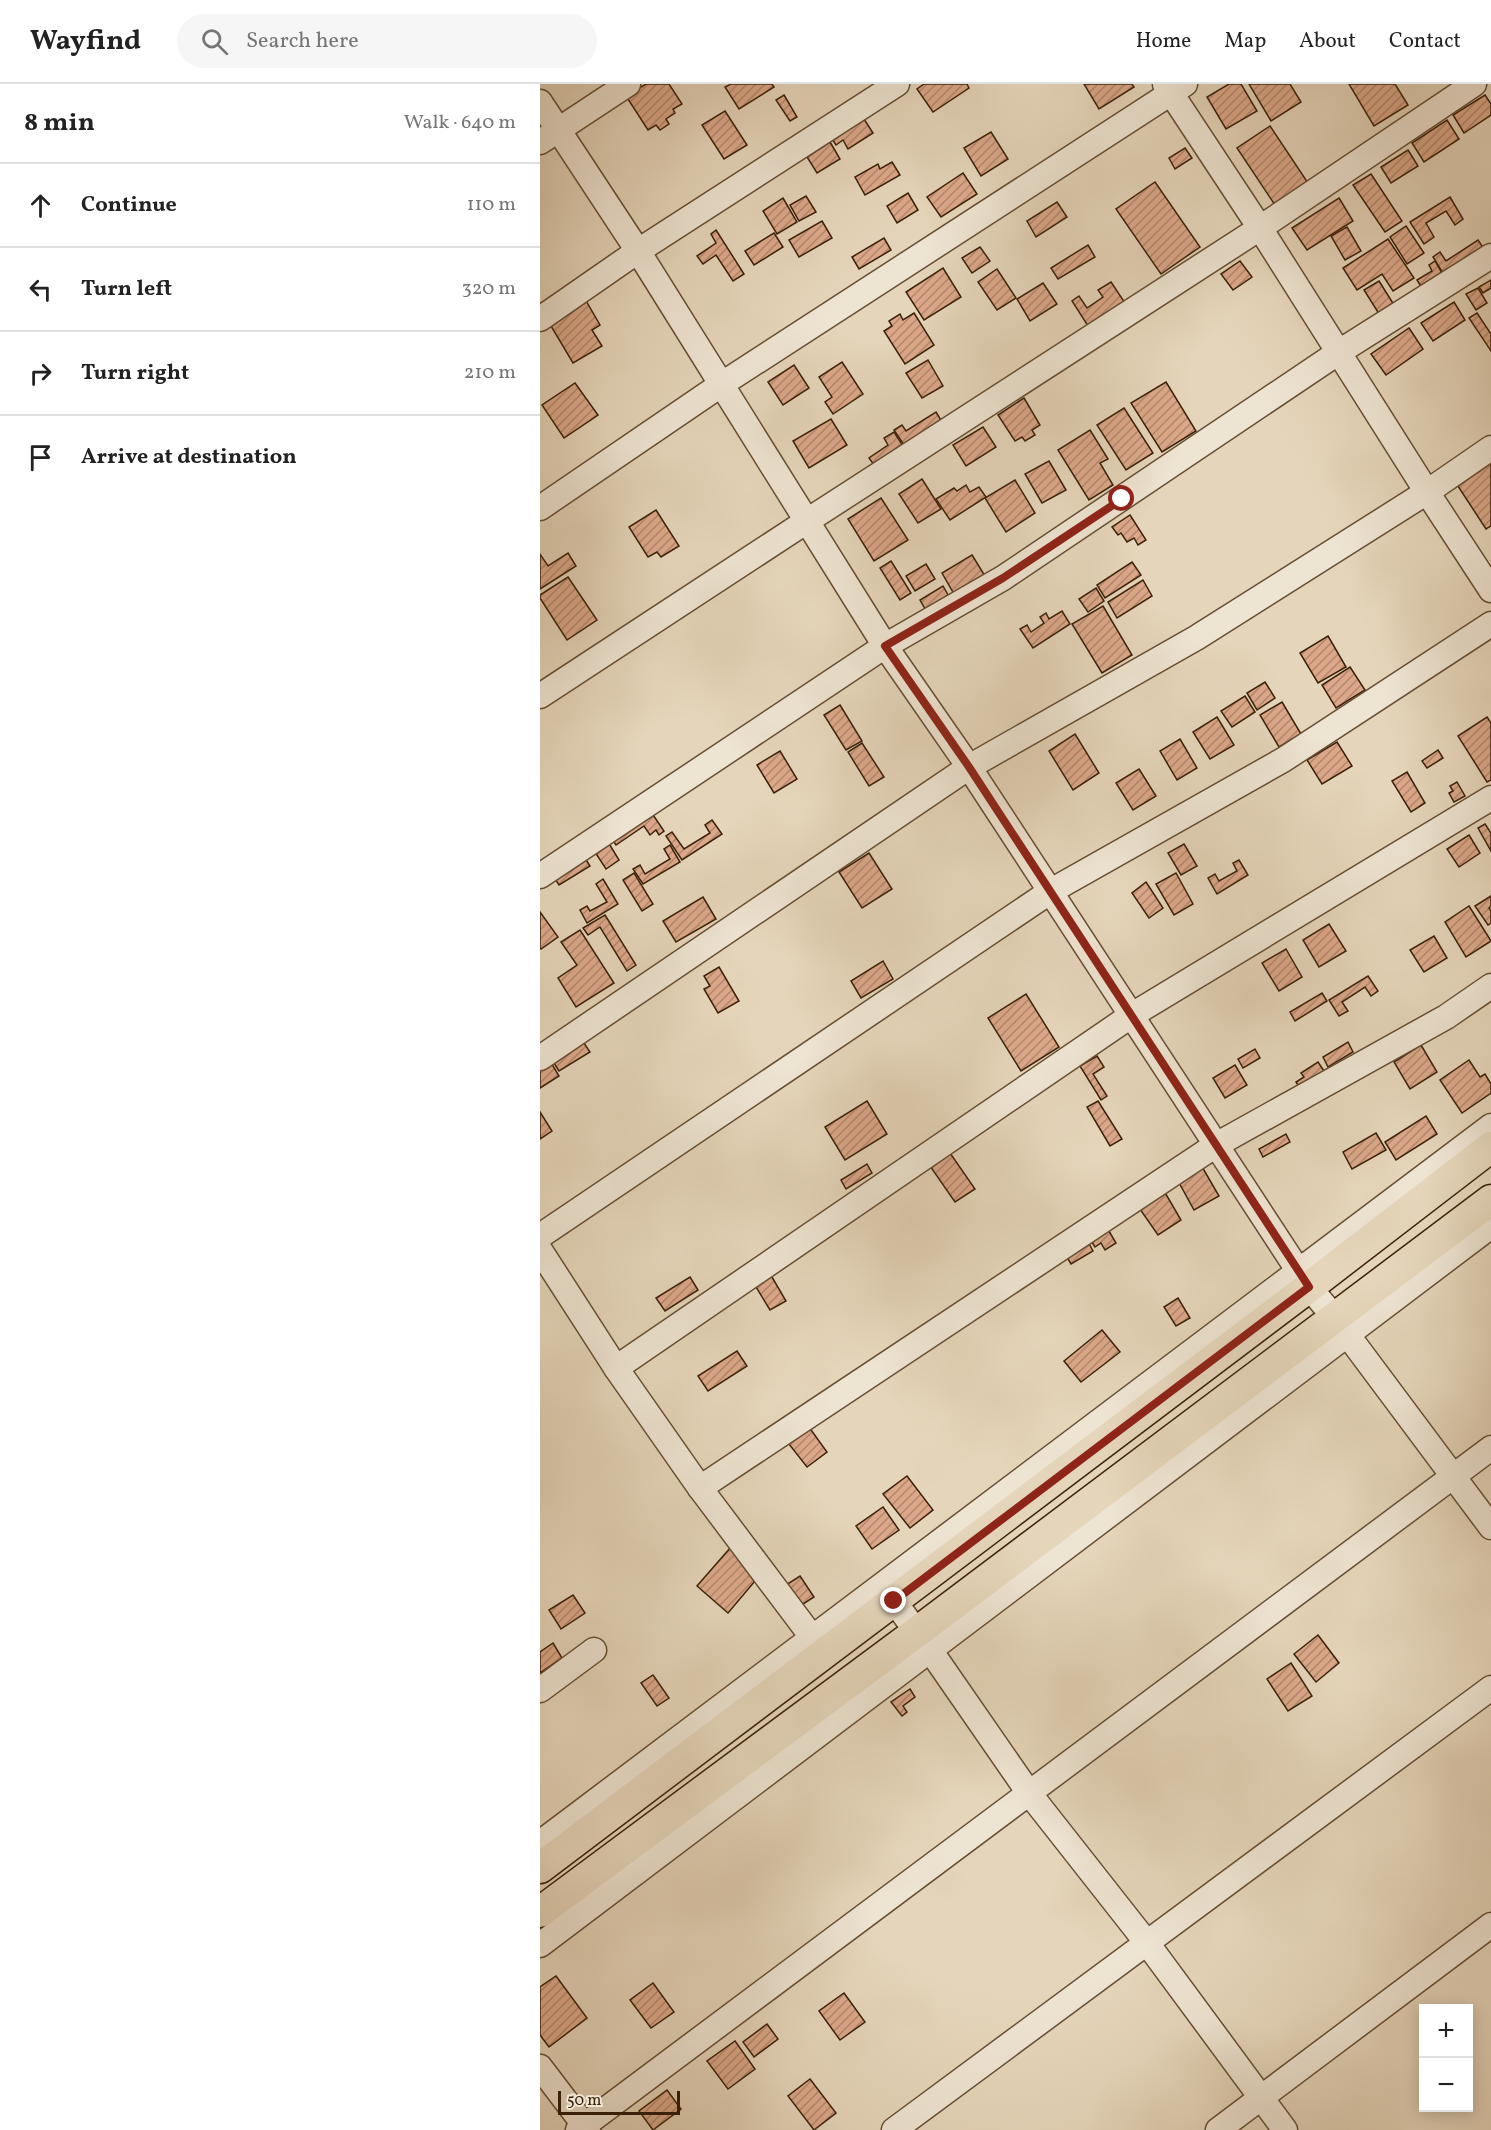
<!DOCTYPE html>
<html lang="en">
<head>
<meta charset="utf-8">
<style>
  body { margin:0; font-family:Vollkorn,serif; background:#f6f6f6; color:#222 }
  .controls { position:absolute; right:18px; bottom:18px; display:grid; overflow:hidden; border-radius:0px; box-shadow:0 3px 15px #0003 }
  .controls button { width:54px; height:54px; display:grid; place-items:center; padding:0; border:0; border-bottom:2px solid #e0e0e0; background:#fff; color:#222; font:30px sans-serif }
  .scale { position:absolute; left:18px; bottom:15px; width:122px; box-sizing:border-box; padding-left:6px; border:3px solid #3b2108; border-top:0; font-size:16px; line-height:21px; white-space:nowrap; color:#3b2108; -webkit-text-stroke:4px #eee4d2; paint-order:stroke }
  .stop { position:absolute; width:18px; height:18px; margin:-14px; border:4px solid #8f2418; border-radius:50%; background:#fff }
  .stop.end { background:#8f2418; border-color:#fff; box-shadow:0 2px 6px #0008 }
  .list { margin:0; padding:0; list-style:none }
  h2 { display:flex; justify-content:space-between; align-items:center; height:78px; margin:0; padding:0 24px; font-size:26px }
  h2 small { font-size:20px; font-weight:400; color:#767676 }
  .list li { display:grid; grid-template-columns:39px 1fr auto; gap:18px; align-items:center; box-sizing:border-box; height:84px; padding:0 24px; border-top:2px solid #e0e0e0 }
  .list b { display:block; font-size:22px; white-space:nowrap }
  .list em { font-size:20px; font-style:normal; color:#767676 }
  .icon { flex:none; width:33px; height:33px; fill:none; stroke:currentColor; stroke-width:2; stroke-linecap:round; stroke-linejoin:round }
  .map { position:relative; flex:none; width:951px; height:2046px; overflow:hidden }
  header { display:flex; align-items:center; gap:36px; box-sizing:border-box; height:84px; padding:0 30px; background:#fff; border-bottom:2px solid #e0e0e0 }
  header strong { font-size:28px }
  nav { display:flex; gap:33px; margin-inline-start:auto; font-size:21px }
  .search { width:420px; height:54px; background:#f6f6f6; display:flex; align-items:center; gap:15px; box-sizing:border-box; padding:0 21px; border-radius:33px; color:#767676; font-size:22px }
  main { display:flex }
  aside { flex:1; background:#fff }
  .map>svg:first-child { display:block }
  .building { fill:url(#building-hatch); stroke:#3b2108; stroke-width:1.5 }
  .lines { fill:none; stroke-linecap:round; stroke-linejoin:round }
  .minor-casing { stroke:#664e34; stroke-width:27 }
  .major-casing { stroke:#3b2108; stroke-width:33 }
  .minor { stroke:#eee4d2; stroke-width:24 }
  .major { stroke:#e5d5ba; stroke-width:30 }
  .route { stroke:#8f2418; stroke-width:8 }
</style>
</head>
<body>
<header>
<strong>Wayfind</strong>
<div class="search"><svg class="icon" aria-label="search" viewBox="0 0 24 24"><circle cx="10" cy="10" r="6"/><path d="M15 15l6 6"/></svg>Search here</div>
<nav><a>Home</a><a>Map</a><a>About</a><a>Contact</a></nav>
</header>
<main>
<aside>
<h2>8 min<small>Walk · 640 m</small></h2>
<ul class="list">
<li><svg class="icon" aria-label="ahead" viewBox="0 0 24 24"><path d="M12 20V5M6 11l6-6 6 6"/></svg><div><b>Continue</b></div><em>110 m</em></li>
<li><svg class="icon" aria-label="left" viewBox="0 0 24 24"><path d="M17 20v-9H6M10 6l-5 5 5 5"/></svg><div><b>Turn left</b></div><em>320 m</em></li>
<li><svg class="icon" aria-label="right" viewBox="0 0 24 24"><path d="M7 20v-9h11M14 6l5 5-5 5"/></svg><div><b>Turn right</b></div><em>210 m</em></li>
<li><svg class="icon" aria-label="arrive" viewBox="0 0 24 24"><path d="M6 21V4h12l-3 4 3 4H6"/></svg><div><b>Arrive at destination</b></div></li>
</ul>
</aside>
<div class="map">
<svg width="951" height="2046" viewBox="0 0 951 2046">
  <defs>
    <pattern id="building-hatch" width="6" height="6" patternUnits="userSpaceOnUse" patternTransform="scale(1.5)"><rect width="6" height="6" fill="#dca889"/><path d="M-1 1l2-2M0 6l6-6M5 7l2-2" fill="none" stroke="#b4886e"/></pattern>
  </defs>
  <rect width="100%" height="100%" fill="#e5d5ba"/>
  <filter id="stains"><feTurbulence type="fractalNoise" baseFrequency=".00333" numOctaves="4"/><feColorMatrix values="0 0 0 0 .2 0 0 0 0 .09 0 0 0 0 .02 0 0 0 .5 -.17"/></filter>
  <radialGradient id="worn" r=".72"><stop offset=".6" stop-color="#630" stop-opacity="0"/><stop offset="1" stop-color="#630" stop-opacity=".3"/></radialGradient>
  <!-- building -->
  <g class="building">
    <path d="M106,0h23l13,20 -9,5 2,4 -9,6 3,5 -9,6 -4,-5 -8,5 -22,-34z"/>
    <path d="M191,0h41l2,3 -35,22 -14,-22z"/>
    <path d="M384,0h43l2,4 -36,24 -16,-23z"/>
    <path d="M544,0h48l2,3 -35,22z"/>
    <path d="M689,0h12l16,27 -31,18 -19,-32z"/>
    <path d="M709,0h41l11,18 -30,19z"/>
    <path d="M809,0h46l13,21 -34,21z"/>
    <path d="M244,11l13,22 -7,4 -14,-21z"/>
    <path d="M945,11l6,9v11l-27,18 -11,-18z"/>
    <path d="M185,27l22,34 -23,14 -22,-34z"/>
    <path d="M324,35l9,14 -25,16 -5,-9 -7,5 -4,-6z"/>
    <path d="M907,36l12,19 -35,23 -12,-19z"/>
    <path d="M730,42l38,57 -33,22 -38,-57z"/>
    <path d="M451,48l17,27 -27,17 -17,-28z"/>
    <path d="M290,58l10,17 -23,14 -10,-16z"/>
    <path d="M645,64l7,10 -17,11 -6,-11z"/>
    <path d="M868,66l10,16 -27,17 -10,-16z"/>
    <path d="M352,78l8,13 -35,20 -10,-18 23,-13 2,5z"/>
    <path d="M423,89l14,21 -36,23 -14,-20z"/>
    <path d="M831,90l31,47 -17,11 -32,-47z"/>
    <path d="M615,98l45,65 -39,27 -45,-65z"/>
    <path d="M368,109l10,17 -21,13 -10,-17z"/>
    <path d="M266,112l10,16 -17,9 -9,-16z"/>
    <path d="M910,113l13,22 -8,6 -9,-14 -20,12 8,14 -10,7 -14,-22z"/>
    <path d="M243,114l14,24 -20,12 -14,-23z"/>
    <path d="M799,114l14,23 -46,29 -15,-22z"/>
    <path d="M517,118l10,15 -31,20 -9,-16z"/>
    <path d="M282,137l10,17 -33,19 -10,-17z"/>
    <path d="M866,142l18,27 -17,11 -17,-27z"/>
    <path d="M807,143l14,24 -16,9 -14,-24z"/>
    <path d="M176,146l28,44 -11,7 -17,-26 -13,9 -6,-8 19,-13 -5,-9z"/>
    <path d="M234,149l9,14 -29,18 -9,-14z"/>
    <path d="M344,154l7,12 -32,19 -7,-12z"/>
    <path d="M848,155l26,39 -21,13 -11,-17 -25,16 -14,-22z"/>
    <path d="M938,156l6,9 -40,26 -11,-18 7,-5 6,9z"/>
    <path d="M548,161l7,12 -37,22 -7,-11z"/>
    <path d="M440,163l10,14 -18,12 -10,-15z"/>
    <path d="M700,177l12,16 -19,13 -12,-16z"/>
    <path d="M895,177l8,14 -21,13 -5,-8 15,-9 -3,-6z"/>
    <path d="M403,184l18,29 -37,23 -18,-28z"/>
    <path d="M457,185l19,29 -19,12 -19,-28z"/>
    <path d="M951,196v8l-8,5 -4,-6z"/>
    <path d="M839,197l17,27 -15,9 -17,-27z"/>
    <path d="M571,198l14,21 -37,23 -16,-25 7,-5 8,12 16,-11 -5,-7z"/>
    <path d="M503,199l14,21 -27,17 -13,-22z"/>
    <path d="M938,204l9,15 -11,7 -10,-16z"/>
    <path d="M45,215l15,26 -8,5 10,16 -29,17 -25,-42z"/>
    <path d="M914,218l11,18 -32,21 -12,-18z"/>
    <path d="M374,229l20,32 -29,19 -21,-33 8,-5 -3,-5 11,-7 3,6z"/>
    <path d="M937,229l14,21v17l-22,-33z"/>
    <path d="M869,244l14,21 -37,26 -15,-21z"/>
    <path d="M388,276l15,26 -21,12 -16,-25z"/>
    <path d="M302,278l21,32 -30,20 -8,-12 7,-5 -13,-20z"/>
    <path d="M254,281l15,23 -26,17 -15,-23z"/>
    <path d="M626,298l30,49 -34,21 -31,-49z"/>
    <path d="M35,299l23,32 -34,23 -22,-33z"/>
    <path d="M484,314l16,27 -8,5 3,5 -10,6 -3,-4 -7,4 -17,-26z"/>
    <path d="M584,324l29,45 -27,17 -29,-45z"/>
    <path d="M396,328l6,10 -38,23 -10,-15 8,-5 4,6z"/>
    <path d="M291,335l16,26 -38,23 -16,-27z"/>
    <path d="M443,343l13,20 -30,19 -13,-21z"/>
    <path d="M550,346l18,29 -8,4 13,22 -24,15 -31,-50z"/>
    <path d="M354,348l9,14 -29,19 -5,-7 19,-13 -4,-7z"/>
    <path d="M951,373v69l-5,3 -32,-49z"/>
    <path d="M509,377l17,29 -24,13 -17,-29z"/>
    <path d="M382,395l19,30 -23,14 -19,-29z"/>
    <path d="M475,396l20,33 -29,19 -21,-34z"/>
    <path d="M426,401l4,7 9,-5 7,10 -36,23 -14,-21 18,-11 3,3z"/>
    <path d="M341,414l27,42 -34,21 -26,-42z"/>
    <path d="M116,426l23,36 -18,11 -4,-5 -9,5 -19,-30z"/>
    <path d="M590,431l16,25 -8,5 -4,-7 -7,4 -6,-9 -3,2 -6,-8z"/>
    <path d="M28,469l8,13 -36,23v-35l8,12z"/>
    <path d="M432,471l13,21 -31,18 -12,-21z"/>
    <path d="M351,477l20,32 -11,7 -20,-32z"/>
    <path d="M592,478l9,13 -36,23 -8,-13z"/>
    <path d="M386,480l9,15 -20,12 -9,-15z"/>
    <path d="M28,493l29,43 -30,20 -27,-42v-3z"/>
    <path d="M603,496l9,16 -35,22 -9,-16z"/>
    <path d="M403,502l8,14 -23,14 -8,-14z"/>
    <path d="M556,504l8,13 -16,11 -9,-13z"/>
    <path d="M563,522l29,49 -30,18 -30,-49z"/>
    <path d="M522,527l8,13 -37,24 -13,-19 7,-4 4,7 13,-9 -4,-6 6,-4 3,6z"/>
    <path d="M788,552l18,31 -28,16 -18,-30z"/>
    <path d="M810,583l15,23 -29,18 -14,-23z"/>
    <path d="M725,598l10,16 -18,12 -10,-17z"/>
    <path d="M705,612l10,16 -23,15 -11,-16z"/>
    <path d="M742,618l19,32 -22,13 -19,-32z"/>
    <path d="M300,621l22,36 -16,9 -22,-35z"/>
    <path d="M677,633l17,28 -24,14 -17,-27z"/>
    <path d="M947,633l4,6v57l-4,2 -29,-46z"/>
    <path d="M535,650l24,39 -26,17 -24,-39z"/>
    <path d="M640,655l17,29 -20,12 -17,-29z"/>
    <path d="M797,658l15,24 -30,18 -15,-24z"/>
    <path d="M322,659l22,34 -15,9 -21,-34z"/>
    <path d="M898,666l5,8 -16,10 -5,-7z"/>
    <path d="M240,667l17,28 -23,14 -17,-28z"/>
    <path d="M599,685l17,27 -23,14 -17,-27z"/>
    <path d="M867,688l18,31 -14,9 -19,-31z"/>
    <path d="M917,698l8,14 -11,6 -5,-9 4,-2 -3,-5z"/>
    <path d="M109,725l15,22 -5,4 -3,-5 -6,5 -6,-9 -28,19 -6,-9z"/>
    <path d="M172,736l10,14 -40,26 -16,-24 6,-4 12,17 26,-16 -5,-8z"/>
    <path d="M945,740l6,9v18l-13,-23z"/>
    <path d="M929,751l11,18 -21,14 -12,-18z"/>
    <path d="M65,753l14,23 -13,9 -15,-23z"/>
    <path d="M644,760l13,22 -16,9 -13,-22z"/>
    <path d="M130,761l10,17 -37,22 -10,-15 7,-4 5,9 25,-15 -6,-10z"/>
    <path d="M329,769l23,36 -30,19 -23,-36z"/>
    <path d="M43,771l7,11 -31,19 -7,-11z"/>
    <path d="M699,776l9,15 -31,19 -9,-16 7,-4 4,7 18,-10 -4,-8z"/>
    <path d="M94,789l19,31 -11,7 -19,-31z"/>
    <path d="M636,789l17,31 -19,11 -18,-31z"/>
    <path d="M63,795l15,25 -31,19 -7,-13 7,-4 3,5 17,-9 -11,-18z"/>
    <path d="M606,798l17,26 -14,10 -17,-25z"/>
    <path d="M951,812v10l-2,2 2,3v12l-3,2 -13,-19z"/>
    <path d="M163,813l13,22 -40,23 -13,-21z"/>
    <path d="M929,822l22,35 -25,16 -21,-35z"/>
    <path d="M0,828l18,25 -17,12 -1,-1z"/>
    <path d="M65,831l31,50 -9,6 -27,-44 -12,8 -5,-7z"/>
    <path d="M789,840l17,27 -27,16 -16,-27z"/>
    <path d="M40,846l34,53 -38,24 -18,-29 19,-13 -16,-23z"/>
    <path d="M894,852l13,22 -23,14 -14,-22z"/>
    <path d="M746,865l16,28 -23,14 -17,-28z"/>
    <path d="M343,877l10,18 -32,19 -10,-17z"/>
    <path d="M179,883l20,34 -21,12 -14,-24 6,-3 -6,-10z"/>
    <path d="M828,892l10,15 -7,5 -6,-9 -23,15 6,9 -9,5 -10,-16z"/>
    <path d="M782,909l5,8 -32,20 -5,-9z"/>
    <path d="M486,910l33,53 -38,24 -33,-53z"/>
    <path d="M40,953l10,15 -31,19 -9,-14z"/>
    <path d="M808,958l5,10 -25,15 -5,-10z"/>
    <path d="M881,961l16,27 -27,17 -16,-27z"/>
    <path d="M715,965l5,9 -17,10 -5,-9z"/>
    <path d="M557,972l7,11 -11,7 14,22 -6,4 -21,-34z"/>
    <path d="M929,976l11,17 5,-3 6,10v9l-29,20 -22,-33z"/>
    <path d="M10,977l9,15 -19,12v-21z"/>
    <path d="M778,978l8,12 -25,16 -5,-8 8,-5 -3,-4z"/>
    <path d="M695,981l12,20 -22,13 -12,-20z"/>
    <path d="M327,1017l20,33 -42,26 -20,-33z"/>
    <path d="M558,1017l24,38 -12,7 -23,-39z"/>
    <path d="M0,1028l12,19 -12,8z"/>
    <path d="M886,1032l11,18 -41,26 -11,-18z"/>
    <path d="M836,1049l10,17 -34,19 -9,-17z"/>
    <path d="M746,1050l4,8 -27,15 -4,-8z"/>
    <path d="M410,1069l25,36 -20,13 -25,-36z"/>
    <path d="M327,1080l5,9 -26,16 -5,-9z"/>
    <path d="M661,1081l18,31 -25,14 -17,-31z"/>
    <path d="M620,1100l21,36 -23,15 -23,-33z"/>
    <path d="M566,1142l10,17 -11,7 -4,-7 -6,4 -7,-11z"/>
    <path d="M547,1156l6,11 -22,13 -6,-10z"/>
    <path d="M229,1188l17,29 -16,9 -17,-28z"/>
    <path d="M150,1193l8,13 -33,21 -9,-13z"/>
    <path d="M638,1214l12,20 -14,8 -12,-19z"/>
    <path d="M562,1246l18,22 -39,30 -17,-21z"/>
    <path d="M197,1267l10,15 -39,25 -10,-15z"/>
    <path d="M266,1339l21,29 -20,15 -22,-28z"/>
    <path d="M367,1392l26,34 -23,18 -27,-34z"/>
    <path d="M343,1423l16,23 -27,19 -16,-23z"/>
    <path d="M191,1463l24,34 -27,32 -31,-27z"/>
    <path d="M260,1492l14,21 -14,9 -14,-21z"/>
    <path d="M33,1511l12,18 -24,16 -12,-19z"/>
    <path d="M778,1551l21,28 -23,19 -22,-28z"/>
    <path d="M13,1559l9,15 -22,15v-21z"/>
    <path d="M751,1579l21,33 -24,15 -21,-32z"/>
    <path d="M113,1591l16,23 -12,8 -16,-23z"/>
    <path d="M370,1605l5,8 -12,9 4,6 -5,4 -11,-14z"/>
    <path d="M16,1892l31,42 -38,29 -9,-12v-48z"/>
    <path d="M113,1899l21,29 -23,16 -21,-28z"/>
    <path d="M304,1909l21,29 -25,18 -21,-29z"/>
    <path d="M227,1940l11,15 -24,18 -11,-15z"/>
    <path d="M195,1957l20,28 -27,20 -21,-28z"/>
    <path d="M270,1995l26,34 -22,17 -26,-34z"/>
    <path d="M127,2006l14,19 -28,21 -14,-19z"/>
  </g>
  <g class="lines">
    <!-- minor casing -->
    <g class="minor-casing">
      <g id="minor">
        <path d="M625,0l95,144 167,264 64,98"/>
        <path d="M0,18l98,149 247,395 84,121 340,520 26,31 156,209"/>
        <path d="M0,58l88,-58"/>
        <path d="M0,235l98,-68 259,-167"/>
        <path d="M0,424l182,-124 463,-300"/>
        <path d="M0,612l267,-175 453,-293 214,-144"/>
        <path d="M0,792l345,-230 118,-68 336,-226 152,-96"/>
        <path d="M0,974l429,-291 227,-129 231,-146 64,-44"/>
        <path d="M0,1152l511,-345 232,-131 208,-136"/>
        <path d="M0,1166l76,118 84,120 121,161"/>
        <path d="M76,1284l516,-353 359,-217"/>
        <path d="M160,1404l516,-343 230,-128 45,-31"/>
        <path d="M354,1517l36,49 99,143 118,150 138,187"/>
        <path d="M0,1606l54,-40"/>
        <path d="M0,1759l951,-717"/>
        <path d="M0,1861l951,-719"/>
        <path d="M0,1983l48,63"/>
        <path d="M38,2046l913,-682"/>
        <path d="M354,2046l597,-442"/>
        <path d="M678,2046l273,-205"/>
      </g>
    </g>
    <!-- major casing -->
    <g class="major-casing">
      <g id="major">
        <path d="M0,1784l769,-581 182,-140"/>
        <path d="M0,1828l377,-280 574,-432"/>
      </g>
    </g>
    <!-- minor -->
    <use href="#minor" class="minor"/>
    <!-- major -->
    <use href="#major" class="major"/>
  </g>
  <g class="lines">
    <!-- route -->
    <path class="route" d="M354,1517l415,-314 -340,-520 -84,-121 118,-68 119,-79"/>
  </g>
  <rect width="100%" height="100%" filter="url(#stains)"/>
  <rect width="100%" height="100%" fill="url(#worn)"/>
</svg>
<div class="controls">
<button>+</button>
<button>−</button>
</div>
<div class="scale">50 m</div>
<div class="stop" style="left:582px;top:415px"></div>
<div class="stop end" style="left:354px;top:1517px"></div>
</div>
</main>
</body>
</html>
